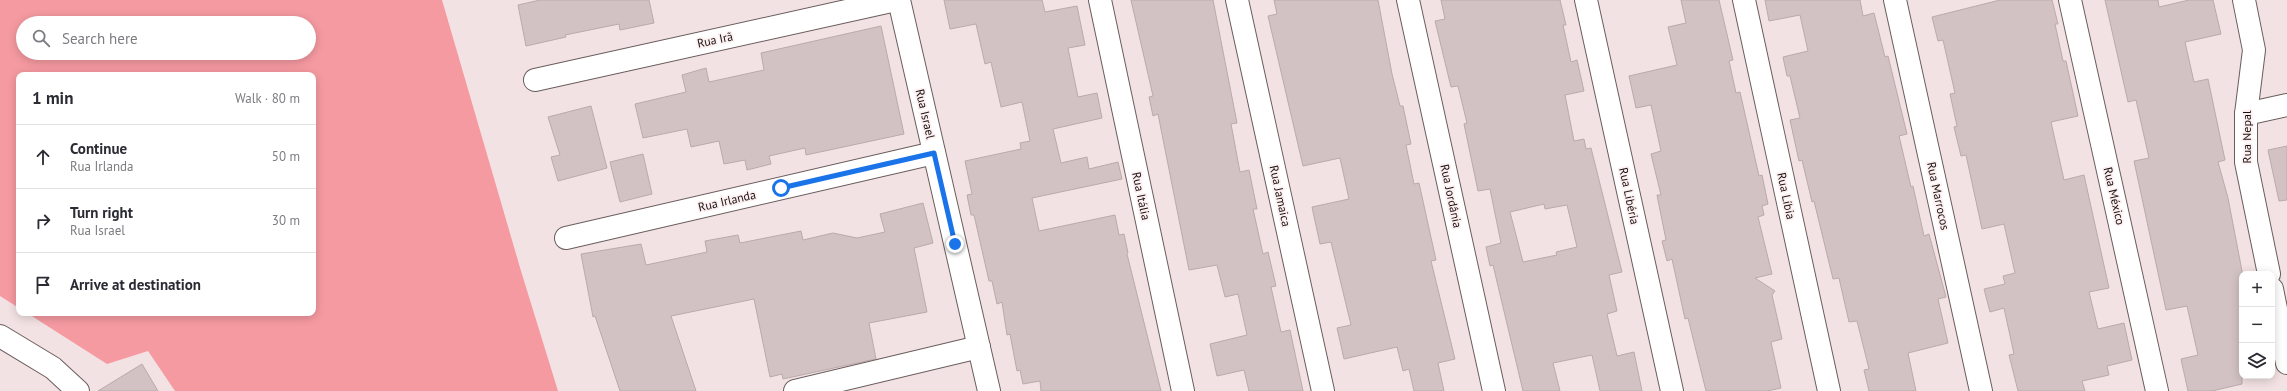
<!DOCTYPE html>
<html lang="en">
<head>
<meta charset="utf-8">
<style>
  body { margin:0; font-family:"PT Sans",sans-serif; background:#f2f2f3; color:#2b2b33 }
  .controls { position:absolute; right:12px; bottom:12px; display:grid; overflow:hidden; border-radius:8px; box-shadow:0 2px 10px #0003 }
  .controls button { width:36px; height:36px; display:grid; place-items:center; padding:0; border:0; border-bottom:1px solid #e1e1e2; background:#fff; color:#2b2b33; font:20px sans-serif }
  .stop { position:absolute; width:12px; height:12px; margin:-9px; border:3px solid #1a73e8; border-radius:50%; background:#fff }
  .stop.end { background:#1a73e8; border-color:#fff; box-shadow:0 1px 4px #0008 }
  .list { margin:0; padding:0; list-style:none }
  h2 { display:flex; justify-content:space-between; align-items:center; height:52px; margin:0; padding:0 16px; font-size:17px }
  h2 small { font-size:13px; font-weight:400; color:#7c7c81 }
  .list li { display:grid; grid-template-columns:26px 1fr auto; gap:12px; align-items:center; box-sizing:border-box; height:64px; padding:0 16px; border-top:1px solid #e1e1e2 }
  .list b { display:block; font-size:15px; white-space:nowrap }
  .list p { margin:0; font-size:13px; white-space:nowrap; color:#7c7c81 }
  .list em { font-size:13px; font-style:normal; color:#7c7c81 }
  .icon { flex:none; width:22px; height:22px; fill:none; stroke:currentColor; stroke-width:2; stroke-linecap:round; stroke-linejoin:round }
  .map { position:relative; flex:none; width:2287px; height:391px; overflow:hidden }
  .search { position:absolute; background:#fff; box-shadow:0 2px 10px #0003; left:16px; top:16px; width:300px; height:44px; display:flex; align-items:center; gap:10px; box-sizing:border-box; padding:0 14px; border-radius:22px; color:#7c7c81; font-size:15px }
  .panel { position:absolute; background:#fff; box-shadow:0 2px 10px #0003; left:16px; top:72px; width:300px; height:244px; border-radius:8px }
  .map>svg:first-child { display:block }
  .green { fill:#f69aa1; fill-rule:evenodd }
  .building { fill:#d2c2c3; stroke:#baaaaa; fill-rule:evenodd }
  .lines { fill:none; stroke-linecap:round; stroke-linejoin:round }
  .minor-casing { stroke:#6b5d5d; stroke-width:24 }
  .minor { stroke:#fff; stroke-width:22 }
  .route { stroke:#1a73e8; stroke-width:5 }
  .labels { text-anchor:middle; stroke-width:3.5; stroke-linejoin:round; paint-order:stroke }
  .street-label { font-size:12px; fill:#171111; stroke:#fef0f1 }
</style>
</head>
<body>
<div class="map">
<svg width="2287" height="391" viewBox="0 0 2287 391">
  <rect width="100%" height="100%" fill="#f3e2e3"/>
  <!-- green -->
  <path class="green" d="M0,0h442l79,271 37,120h-383l-27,-40 -41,13 -80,-51h286v-238h-294v233l-19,-12zM23,23h286v30h-286z"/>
  <!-- building -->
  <g class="building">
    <path d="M540,0h109l5,23 -34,7 -1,-6 -54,11 1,2 -40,9 -8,-41z"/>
    <path d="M944,0h98l3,12 32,-6 8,39 -17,3 10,49 19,-4 5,25 -49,11 8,34 26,-6 2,12 29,-7 4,17 -90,19 7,33 76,-16 4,20 5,-1 4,19 -1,1 34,137h-120l-1,-10 -17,3 -3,-14 -3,1 -7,-37 -3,1 -5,-33 -5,2 -5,-23h-3l-15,-66h-3l-4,-20 5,-1 -7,-33 56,-12 -1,-6 10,-2 -8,-39 -21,5 -10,-45 -6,2 -9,-40 -26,5z"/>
    <path d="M1131,0h82l24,123 -6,1 9,48 9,-2 8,39h-4l10,45 5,-2 8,34 -5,1 10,45 9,-2 13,61h-54l-5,-21 -27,6 -7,-32 37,-9 -9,-41 -13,3 -8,-32 -28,5 -31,-156 -5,2 -4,-19 4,-1z"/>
    <path d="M1274,0h104l14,74 8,32h3l8,38 -5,1 8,39 5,-1 17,77 -5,1 24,98 -17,4 6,28h-30l-5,-22 -6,2 -6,-24 -53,12 -7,-31 14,-3 -20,-83 -11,2 -8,-37 37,-8 -9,-41 -37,8 -35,-150 9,-2z"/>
    <path d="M1441,0h119l6,25h-3l8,37 6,-2 7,31 -19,4 9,46 10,-2 2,10 5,-1 31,124 -13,3 8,36 -10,3 10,42 17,-4 8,39h-42l-8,-36 -39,8 7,28h-37l-30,-126 -3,1 -4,-19 15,-4 -11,-54 -12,2 -14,-67 3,-1 -9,-37 -7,1 -16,-66 10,-2zM1544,204l1,5 22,-4 10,42 -21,5 1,3 -34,7 -13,-50z"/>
    <path d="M1681,0h38l14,60 -4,1 7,32 4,-1 19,84 3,-1 6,29 -6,2 2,9 -6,2 14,57 -17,4 20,13 -3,4 10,44 -11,3 10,46 -14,3h-61l-18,-73 -3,1 -13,-60 -5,2 -5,-20 4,-1 -9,-45h4l-10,-41 10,-3 -10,-46 -15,3 -7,-32 48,-11 -9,-38 18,-4z"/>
    <path d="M1765,0h95l3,16 11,-3 11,44 3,-1 19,78 -8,2 12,51 2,-1 11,50 5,-2 17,63 -8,2 10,44 -40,10 8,38h-47l-5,-21 5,-1 -12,-48 -8,1 -10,-44 -6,1 -19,-78 -2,1 -10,-42 -3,1 -9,-41 10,-2 -10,-42h-3l-4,-19 25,-6 -8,-36 -31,6z"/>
    <path d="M2000,0h52l6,24h-3l8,37h3l12,55 -27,6 13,58 20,-5 25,113 -20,4 9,37 26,-6 8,37 -25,6 2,9 -27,6 3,10h-67l-9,-36 5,-1 -10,-46 -14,4 -6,-23 21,-5 -2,-8 12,-3 -11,-49 -22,5 -16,-74 -5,1 -7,-29 3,-1 -7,-32 5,-1 -12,-53 -5,1 -6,-24z"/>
    <path d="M2105,0h53l1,7 30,-7h24l8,34 -36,8 9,40 14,-3 17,81 -7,2 10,36 14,73v113l-30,7h-24l-7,-32 17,-4 -11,-49 -21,4 -32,-149 15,-3 -13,-58 -8,2z"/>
    <path d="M881,26l23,108 -98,21 -1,-7 -36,8 2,8 -24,6 -2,-10 -21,4 -5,-23 -28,6 -4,-18 -44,9 -8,-34 51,-12 -4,-17 24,-7 3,14 55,-12 -3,-17z"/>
    <path d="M591,106l16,62 -49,13 -7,-24 9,-2 -12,-38z"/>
    <path d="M2287,146v54l-8,1 -11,-51z"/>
    <path d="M643,154l9,40 -32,8 -10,-40z"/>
    <path d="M923,203l10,40 -19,5 13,64 -58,11 7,36 -93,20 -1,-5 -12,3 -16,-78 -83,17 25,75h-76l-25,-75 -2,1 -12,-63 60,-10 5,21 61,-13 -2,-11 33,-6 2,8 61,-12 2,9 30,-7 24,5 28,-6 -5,-18z"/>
    <path d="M142,364l16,27h-60z"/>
  </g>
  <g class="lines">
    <!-- minor casing -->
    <g class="minor-casing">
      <g id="minor">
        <path d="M899,0l90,391"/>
        <path d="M1100,0l83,391"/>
        <path d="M1237,0l86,391"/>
        <path d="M1408,0l86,391"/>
        <path d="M1586,0l86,391"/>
        <path d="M1744,0l85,391"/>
        <path d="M1895,0l86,391"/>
        <path d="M2070,0l87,391"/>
        <path d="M2244,0l10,50 -8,64v48l23,112"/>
        <path d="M535,80l361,-80"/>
        <path d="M2246,114l41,-9"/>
        <path d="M566,238l368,-85"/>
        <path d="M2272,289l15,74"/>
        <path d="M0,336l53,32 25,23"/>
        <path d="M795,391l184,-44"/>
      </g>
    </g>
    <!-- minor -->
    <use href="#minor" class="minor"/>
  </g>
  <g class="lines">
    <!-- route -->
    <path class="route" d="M781,188l153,-35 21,91"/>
  </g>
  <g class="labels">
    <!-- street labels -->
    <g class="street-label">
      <text transform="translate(715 40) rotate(-12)" y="4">Rua Irã</text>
      <text transform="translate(925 114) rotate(77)" y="4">Rua Israel</text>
      <text transform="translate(2247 137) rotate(-90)" y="4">Rua Nepal</text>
      <text transform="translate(1141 196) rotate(78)" y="4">Rua Itália</text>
      <text transform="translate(1280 196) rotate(78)" y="4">Rua Jamaica</text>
      <text transform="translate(1451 196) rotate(78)" y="4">Rua Jordânia</text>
      <text transform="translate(1629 196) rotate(78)" y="4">Rua Libéria</text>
      <text transform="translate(1786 196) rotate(78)" y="4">Rua Líbia</text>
      <text transform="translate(1938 196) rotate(78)" y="4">Rua Marrocos</text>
      <text transform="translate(2114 196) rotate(77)" y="4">Rua México</text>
      <text transform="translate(727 201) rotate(-13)" y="4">Rua Irlanda</text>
    </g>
  </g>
</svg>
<div class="controls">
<button>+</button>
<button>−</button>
<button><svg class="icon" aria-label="layers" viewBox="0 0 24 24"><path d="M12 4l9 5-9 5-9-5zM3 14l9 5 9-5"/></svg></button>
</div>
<div class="stop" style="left:781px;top:188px"></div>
<div class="stop end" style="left:955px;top:244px"></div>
<div class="search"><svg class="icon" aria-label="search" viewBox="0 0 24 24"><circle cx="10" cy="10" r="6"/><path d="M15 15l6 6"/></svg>Search here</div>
<section class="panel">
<h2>1 min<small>Walk · 80 m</small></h2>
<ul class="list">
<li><svg class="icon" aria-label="ahead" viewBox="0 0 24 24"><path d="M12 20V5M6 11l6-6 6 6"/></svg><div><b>Continue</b><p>Rua Irlanda</p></div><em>50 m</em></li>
<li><svg class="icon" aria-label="right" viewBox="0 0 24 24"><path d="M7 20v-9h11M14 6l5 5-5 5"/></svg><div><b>Turn right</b><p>Rua Israel</p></div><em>30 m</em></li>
<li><svg class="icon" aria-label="arrive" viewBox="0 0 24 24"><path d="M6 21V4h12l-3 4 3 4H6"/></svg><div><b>Arrive at destination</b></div></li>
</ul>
</section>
</div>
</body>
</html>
